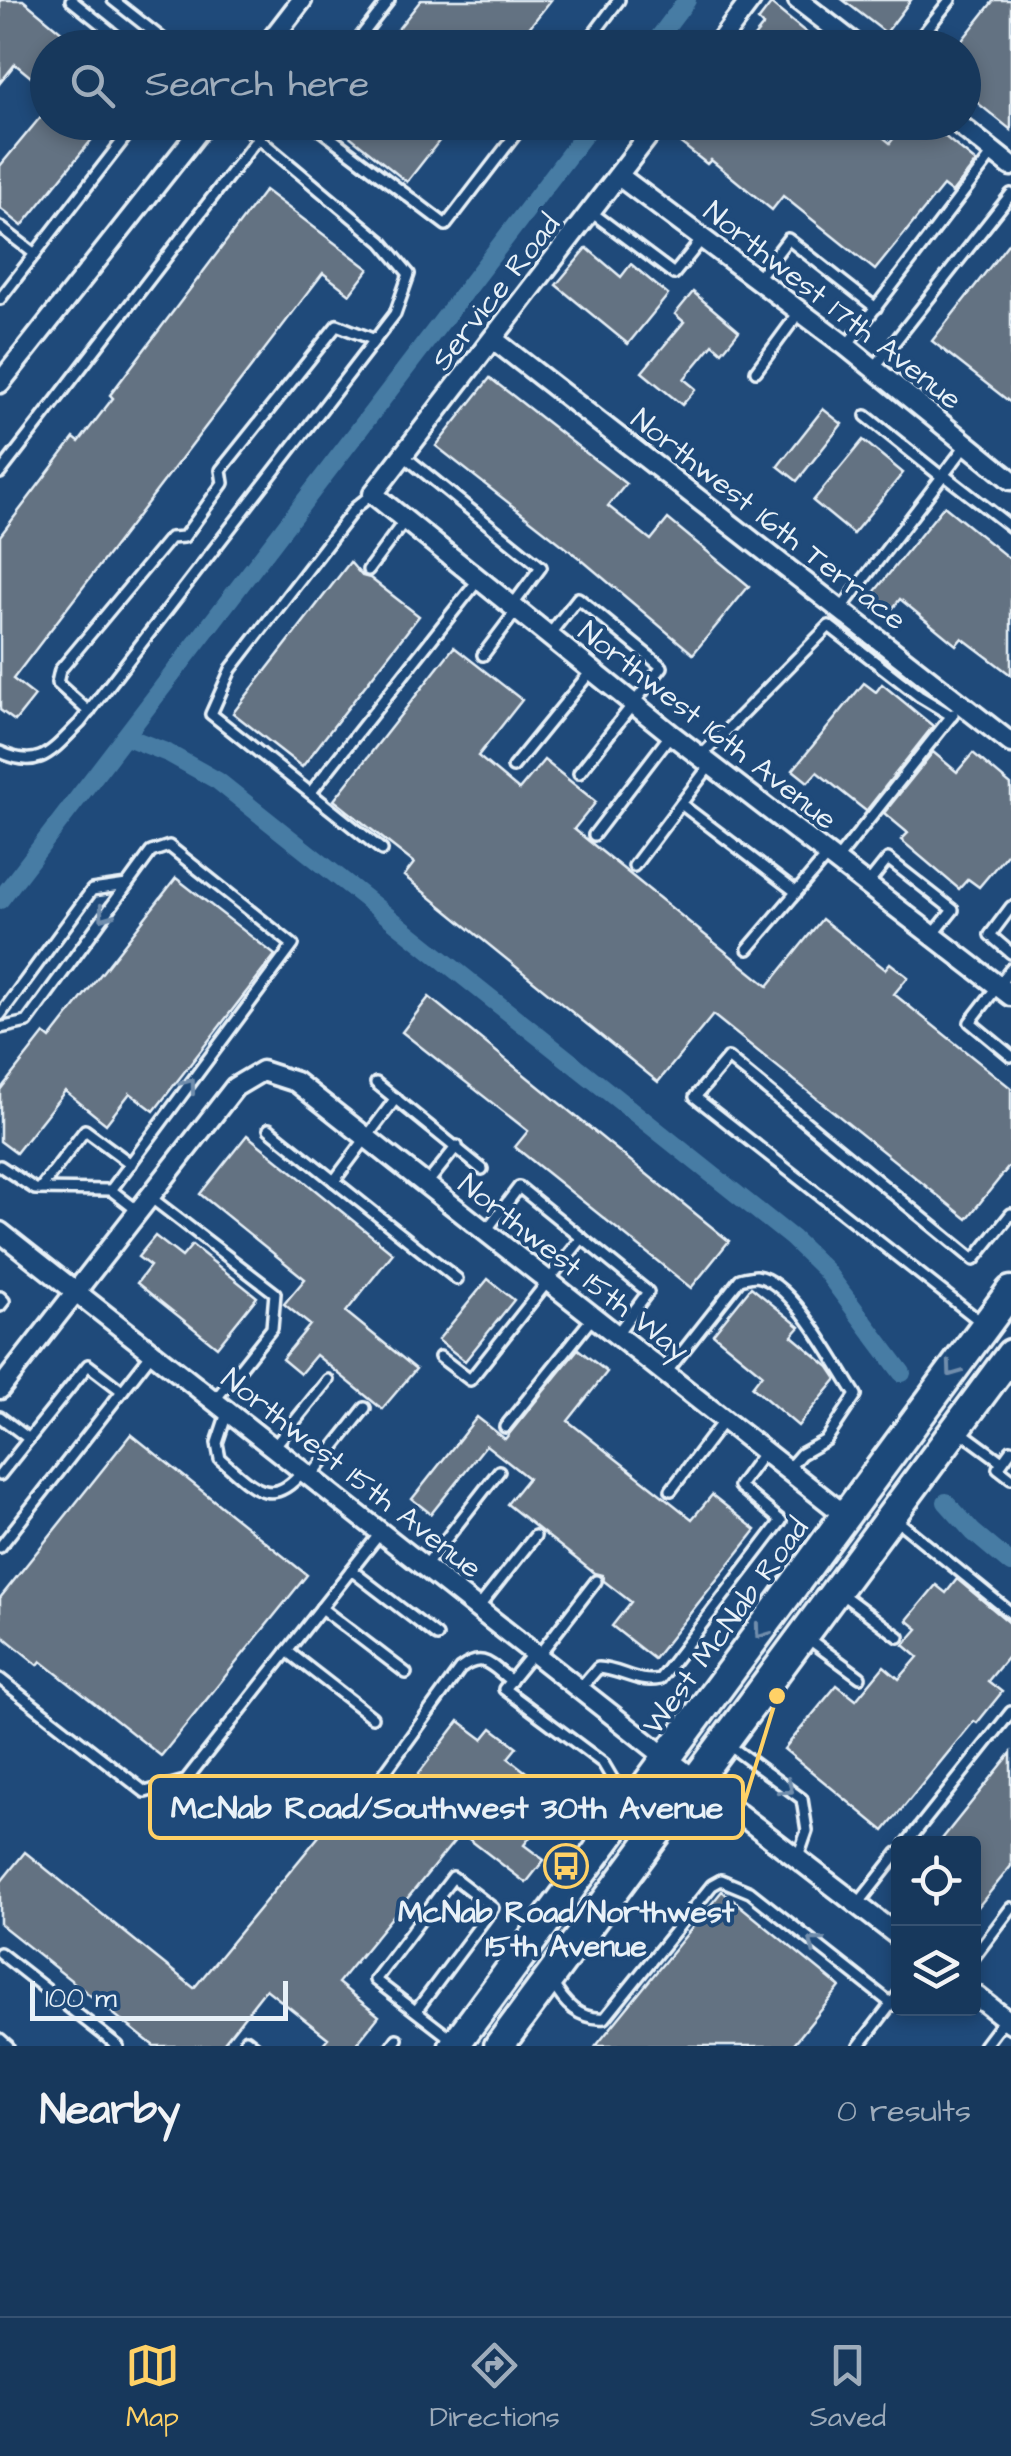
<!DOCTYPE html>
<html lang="en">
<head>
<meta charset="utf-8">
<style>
  body { margin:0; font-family:"Architects Daughter",sans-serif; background:#244365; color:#f1f3f6 }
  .controls { position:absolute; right:30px; bottom:30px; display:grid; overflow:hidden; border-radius:10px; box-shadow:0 5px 15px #0003 }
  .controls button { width:90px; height:90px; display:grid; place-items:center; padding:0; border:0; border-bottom:2px solid #365272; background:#17385c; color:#f1f3f6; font:50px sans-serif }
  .scale { position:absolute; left:30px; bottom:25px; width:258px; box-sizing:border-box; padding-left:10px; border:5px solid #e8f1f8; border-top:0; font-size:28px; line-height:35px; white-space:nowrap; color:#e8f1f8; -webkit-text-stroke:8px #1f4a7a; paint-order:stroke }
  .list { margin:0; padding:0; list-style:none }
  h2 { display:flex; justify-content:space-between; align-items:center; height:130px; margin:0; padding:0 40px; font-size:42px }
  h2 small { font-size:32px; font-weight:400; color:#9eacbb }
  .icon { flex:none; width:55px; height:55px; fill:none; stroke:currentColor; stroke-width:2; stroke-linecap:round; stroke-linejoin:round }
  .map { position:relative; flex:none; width:1011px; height:2046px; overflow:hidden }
  .search { position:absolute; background:#17385c; box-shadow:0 5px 15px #0003; left:30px; right:30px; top:30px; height:110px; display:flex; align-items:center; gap:25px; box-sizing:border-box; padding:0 35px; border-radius:55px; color:#9eacbb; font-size:38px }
  .sheet { height:270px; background:#17385c }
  nav { display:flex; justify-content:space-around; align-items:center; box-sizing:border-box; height:140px; border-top:2px solid #365272; background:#17385c; font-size:28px; color:#9eacbb }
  nav a { display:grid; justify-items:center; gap:5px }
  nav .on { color:#ffd166 }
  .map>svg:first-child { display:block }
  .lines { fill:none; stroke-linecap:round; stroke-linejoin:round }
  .canal { stroke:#477ca4; stroke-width:18 }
  .building { fill:#637282; stroke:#e8f1f8; stroke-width:2.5 }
  .lane-casing { stroke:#e8f1f8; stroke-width:16 }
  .street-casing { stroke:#e8f1f8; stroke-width:25 }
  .secondary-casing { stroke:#e8f1f8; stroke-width:35 }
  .lane { stroke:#1f4a7a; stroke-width:9 }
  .street { stroke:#1f4a7a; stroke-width:18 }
  .secondary { stroke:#1f4a7a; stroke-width:28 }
  .oneway { stroke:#6f8dac }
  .labels { text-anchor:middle; stroke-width:8; stroke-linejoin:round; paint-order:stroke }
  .street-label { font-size:30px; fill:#e8f1f8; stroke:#1f4a7a }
  .poi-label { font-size:30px; font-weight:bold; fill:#e8f1f8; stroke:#1f4a7a }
  .leader { fill:none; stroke:#ffd166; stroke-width:4 }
  .callout-dot { fill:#ffd166; stroke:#1f4a7a; stroke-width:4 }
  .callout { fill:#1f4a7a; stroke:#ffd166; stroke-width:4 }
  .callout-label { font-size:32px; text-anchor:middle; font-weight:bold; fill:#e8f1f8 }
</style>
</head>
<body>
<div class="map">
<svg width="1011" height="2046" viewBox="0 0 1011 2046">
  <rect width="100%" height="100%" fill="#1f4a7a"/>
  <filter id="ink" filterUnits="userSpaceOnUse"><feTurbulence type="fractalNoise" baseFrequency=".01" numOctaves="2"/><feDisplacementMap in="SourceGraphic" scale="20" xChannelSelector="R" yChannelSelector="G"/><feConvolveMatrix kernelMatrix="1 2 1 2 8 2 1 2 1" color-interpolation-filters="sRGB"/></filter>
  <g filter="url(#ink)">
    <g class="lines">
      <!-- canal -->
      <g class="canal">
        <path d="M651,48l36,-48"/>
        <path d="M127,737l41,16 50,28 574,457 33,32 77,103"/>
        <path d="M0,900l594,-778"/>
        <path d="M946,1502l27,30 38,32"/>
      </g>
    </g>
    <!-- building -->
    <g class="building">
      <path d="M0,0h23l58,48h-33v43l-33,-27 -15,19z"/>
      <path d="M421,0h130l-38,48h-130z"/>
      <path d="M843,0h68l-25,33z"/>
      <path d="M994,0h17v130l-47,-38v-44h-8z"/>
      <path d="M771,4l43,35 -6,9h-63l18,-22 -5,-5z"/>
      <path d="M48,108v14h58l-84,104 -22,-18v-42z"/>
      <path d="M332,122h122l-47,60z"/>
      <path d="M684,122h181l25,21 16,-21h21l49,40 -24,31 -9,-7 -68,84 -92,-74 -11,14 -61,-50 -4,4 -34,-27z"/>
      <path d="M265,190l104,79 -19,25 -27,-21 -310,406 22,17 -20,25 -15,-11v-174l74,-98 5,4 34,-44 -3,-3z"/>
      <path d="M1011,240v163l-79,-62z"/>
      <path d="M587,248l34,29 10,-13 37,31 -40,49 -72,-59z"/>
      <path d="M693,292l46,39 -17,21 -9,-8 -29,35 12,10 -14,16 -40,-33 42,-50 -9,-8z"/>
      <path d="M490,378l136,106 -18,22 43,34 17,-21 81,67 -56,68 -110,-93 -147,-115z"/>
      <path d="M823,409l19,15 -45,57 -19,-15z"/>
      <path d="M863,440l40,33 -50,61 -40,-33z"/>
      <path d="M944,506l67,54v115l-49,-37 -6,7 -56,-46 -14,18 -19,-16z"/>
      <path d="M350,562l12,14 8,2 49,38 -117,151 -69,-54z"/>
      <path d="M454,647l68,53 -44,56 41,34 25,-30 52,42 -22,27 194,157 54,-67 63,50 5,-6 18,14 -14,17 117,94v76l-44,55 -254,-204 -55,67 -254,-206 10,-13 -80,-63z"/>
      <path d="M864,683l12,9 6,-8 51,42 -67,85 -49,-39 -9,10 -15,-12z"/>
      <path d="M933,752l24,20 16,-19 38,32v64l-32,38 -11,-8 -9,10 -58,-49 7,-7 -24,-20z"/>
      <path d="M176,878l99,77 -121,156 -24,-18 -24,31 -41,-33 -49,62 -16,-12v-51l44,-56 6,5z"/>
      <path d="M429,997l300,244 -38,47 -176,-141 13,-16 -126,-99z"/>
      <path d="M247,1135l146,118 -47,59 70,57 -34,40 -66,-54 -16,19 -18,-15 28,-34 -26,-21 21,-25 -105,-85z"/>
      <path d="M155,1236l27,21 10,-12 65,52 -40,50 -80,-64 13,-17 -12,-9z"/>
      <path d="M488,1279l26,21 -49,61 -27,-21z"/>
      <path d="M751,1287l49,40 -8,9 37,31 8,12 -39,47 -46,-39 10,-13 -49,-40z"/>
      <path d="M578,1349l29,23 -39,49 124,98 20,-24 44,35 -102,129 -42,-33 19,-24 -27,-21 -2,-6 -8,-2 -87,-69 21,-26 -42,-33 -55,69 -19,-15 65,-82 28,22z"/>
      <path d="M131,1434l176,141 -146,181 -120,-95 -3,4 -38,-31v-36z"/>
      <path d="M957,1579l54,45v29l-23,28 14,11 -25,31 -3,-2 -90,110 -100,-82 53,-64 19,15 28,-34 15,13 19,-22 -14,-12 14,-16 -11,-9 29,-35 10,8z"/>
      <path d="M459,1721l24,18 9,-11 25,19 -9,11 71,55 -17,22 -19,-15 -19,25 20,15 -18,23 -65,-50 -123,150 41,33 -24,30h-34l7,-8 -62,-49 -45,57h-67l-154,-122v-41l25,-31 169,136 172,-209 30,24z"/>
      <path d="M1011,1753v113l-37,46v-68h-36z"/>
      <path d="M722,1891l118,96 -48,59h-196z"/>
    </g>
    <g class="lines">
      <!-- lane casing -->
      <g class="lane-casing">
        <g id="lane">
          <path d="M71,0l60,48"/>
          <path d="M113,0l61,48"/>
          <path d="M352,48l37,-48"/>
          <path d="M583,48l36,-48"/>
          <path d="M912,48l38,-48"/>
          <path d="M310,122l136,103 79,-103"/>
          <path d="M591,212l83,62 29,-36"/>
          <path d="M0,227l35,27"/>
          <path d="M758,278l30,-39 88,69"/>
          <path d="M0,299l137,-177"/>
          <path d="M847,345l147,-193"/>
          <path d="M874,368l137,-174"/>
          <path d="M756,371l44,-60"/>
          <path d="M866,416l76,61"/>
          <path d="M403,455l138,112 -29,39"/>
          <path d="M0,473l258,-335"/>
          <path d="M944,475l67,52"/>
          <path d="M372,494l-17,14 -124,161 -20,45 171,136"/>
          <path d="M368,570l37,-50"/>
          <path d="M841,609l126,-165"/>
          <path d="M549,635l29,-37 84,69 -83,106"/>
          <path d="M483,655l34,-45"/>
          <path d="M89,712l-32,-29 3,-13 110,-132 14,-1 39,-54 -2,-13 116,-145 38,15"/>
          <path d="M0,752c41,19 52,-2 80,-29l315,-409 14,-40 -27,-32 -143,-120"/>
          <path d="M701,756l128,-130 90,70 33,20"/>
          <path d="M513,767l79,-97"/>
          <path d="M311,792l168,-213"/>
          <path d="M681,804l115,88"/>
          <path d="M594,835l77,-101"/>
          <path d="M836,861l117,-147"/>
          <path d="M634,866l77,-102"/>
          <path d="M868,884l20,-25 65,51 -20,25"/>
          <path d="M1011,907l-21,28 21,18"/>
          <path d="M748,949l80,-94"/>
          <path d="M1011,969l-41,53 41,34"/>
          <path d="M0,1015l92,-125 35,-5"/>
          <path d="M0,1028l27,-6 124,-170 18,-6 124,99 -182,245 27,21"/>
          <path d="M376,1083l106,86"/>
          <path d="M269,1129l188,150"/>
          <path d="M0,1166l35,23 76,1"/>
          <path d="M334,1181l62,-83"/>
          <path d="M426,1185l31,-39"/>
          <path d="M40,1189l45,-59 46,34"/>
          <path d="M150,1197l125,96 -3,35 -57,72"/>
          <path d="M485,1232l34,-45 129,105 -32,43"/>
          <path d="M0,1297l4,4 -4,5"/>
          <path d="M981,1322l-286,-225 33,-39 246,202 37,-46"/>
          <path d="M440,1357l30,23 112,-142"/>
          <path d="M665,1374l75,-95c3,-1 14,-3 16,-3 37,5 80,89 100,119l-30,45 -25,14 -14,16"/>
          <path d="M227,1413l-10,30 3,16c29,24 50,53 82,13"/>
          <path d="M0,1417l29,22"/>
          <path d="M505,1427l88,-110"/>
          <path d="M960,1431l42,31"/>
          <path d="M274,1447l54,-67"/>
          <path d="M1011,1450l-13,18 13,10"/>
          <path d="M0,1475l88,-110 34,26"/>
          <path d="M311,1476l54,-68"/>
          <path d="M671,1490l53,-70"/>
          <path d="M894,1518l117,95"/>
          <path d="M0,1547l152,-194"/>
          <path d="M425,1566l74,-95"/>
          <path d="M351,1570l86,66"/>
          <path d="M839,1592l60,45"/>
          <path d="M321,1608l85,65"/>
          <path d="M478,1608l57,-72"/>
          <path d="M806,1637l54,40"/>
          <path d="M287,1651l85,66"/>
          <path d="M534,1652l-30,37 99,74 10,17 22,17"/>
          <path d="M538,1656l58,-75"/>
          <path d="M0,1679l145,113 40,-11 196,-249"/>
          <path d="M580,1689l18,-21c23,1 39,16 62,11l121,-158 -42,-35 25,-34"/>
          <path d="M726,1743l76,56 5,32 -9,26"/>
          <path d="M383,1775l77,-106c24,-18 31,-3 51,12"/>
          <path d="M906,1844l105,-132"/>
          <path d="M858,1904l40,-51"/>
          <path d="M0,1953l118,93"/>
          <path d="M974,1957l37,-49"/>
          <path d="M552,1982c12,22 27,38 53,36l107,-133 9,-5 29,12 142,112"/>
          <path d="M416,2011l77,-103 -40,-31 -78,103 79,61"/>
          <path d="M0,2039l8,7"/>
          <path d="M246,2039l9,7"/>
          <path d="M392,2046l5,-7"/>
          <path d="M859,2046l39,-51"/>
          <path d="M984,2046l21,-28"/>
        </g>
      </g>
      <!-- street casing -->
      <g class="street-casing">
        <g id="street">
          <path d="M798,0l62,48"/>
          <path d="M265,48l37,-48"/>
          <path d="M715,48l36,-48"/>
          <path d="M659,122l-286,372 298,240 340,262"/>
          <path d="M956,122l55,44"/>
          <path d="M619,176l227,170 165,134"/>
          <path d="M493,339l518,404"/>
          <path d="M0,383l206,-261"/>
          <path d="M0,1232l668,527 230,177"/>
          <path d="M0,1389l235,-302 27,-16 34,11 550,434"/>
          <path d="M974,1994l37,29"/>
        </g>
      </g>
      <!-- secondary casing -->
      <g class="secondary-casing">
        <g id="secondary">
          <path d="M454,2046l557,-755"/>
          <path d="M499,2046l512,-692"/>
        </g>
      </g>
      <!-- lane -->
      <use href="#lane" class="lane"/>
      <!-- street -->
      <use href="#street" class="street"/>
      <!-- secondary -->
      <use href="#secondary" class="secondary"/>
    </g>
    <!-- one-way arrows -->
    <defs><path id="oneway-chevron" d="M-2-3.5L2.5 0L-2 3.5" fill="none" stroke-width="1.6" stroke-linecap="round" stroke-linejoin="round" transform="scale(2.5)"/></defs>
    <g class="oneway">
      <use href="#oneway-chevron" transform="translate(105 914) rotate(126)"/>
      <use href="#oneway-chevron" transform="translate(189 1085) rotate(-53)"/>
      <use href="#oneway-chevron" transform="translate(953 1370) rotate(126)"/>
      <use href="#oneway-chevron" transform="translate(761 1632) rotate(126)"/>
      <use href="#oneway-chevron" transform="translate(787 1788) rotate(36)"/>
      <use href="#oneway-chevron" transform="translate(815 1943) rotate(-142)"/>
    </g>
  </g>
  <!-- icons -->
  <defs>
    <g id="bus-ring" transform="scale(2.25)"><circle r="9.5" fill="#1f4a7a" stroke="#ffd166" stroke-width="1.5"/><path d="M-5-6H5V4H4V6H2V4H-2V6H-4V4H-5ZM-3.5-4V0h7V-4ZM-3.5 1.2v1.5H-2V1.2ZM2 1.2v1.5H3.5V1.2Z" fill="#ffd166"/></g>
  </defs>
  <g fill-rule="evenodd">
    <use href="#bus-ring" x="566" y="1866"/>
  </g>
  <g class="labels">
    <!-- street labels -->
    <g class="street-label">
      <text transform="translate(495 292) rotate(-52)" y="10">Service Road</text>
      <text transform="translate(833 305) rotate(38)" y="10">Northwest 17th Avenue</text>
      <text transform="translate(769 519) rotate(38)" y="10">Northwest 16th Terrace</text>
      <text transform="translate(708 725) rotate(38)" y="10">Northwest 16th Avenue</text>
      <text transform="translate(574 1267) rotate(38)" y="10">Northwest 15th Way</text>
      <text transform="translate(352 1473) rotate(38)" y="10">Northwest 15th Avenue</text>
      <text transform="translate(725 1626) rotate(-54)" y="10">West McNab Road</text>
    </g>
    <!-- poi labels -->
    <g class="poi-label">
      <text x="566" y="1922">McNab Road/Northwest<tspan x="566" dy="34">15th Avenue</tspan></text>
    </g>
  </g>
  <!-- callouts -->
  <path class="leader" d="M777 1696L743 1807"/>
  <circle class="callout-dot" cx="777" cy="1696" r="10"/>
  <rect class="callout" x="150" y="1776" width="593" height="62" rx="10"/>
  <g class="callout-label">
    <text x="447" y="1818">McNab Road/Southwest 30th Avenue</text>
  </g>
</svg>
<div class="controls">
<button><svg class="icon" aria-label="locate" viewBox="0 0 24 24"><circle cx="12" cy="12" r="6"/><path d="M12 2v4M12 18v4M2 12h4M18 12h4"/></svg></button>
<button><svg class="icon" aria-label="layers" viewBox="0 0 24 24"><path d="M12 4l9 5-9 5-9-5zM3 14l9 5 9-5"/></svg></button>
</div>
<div class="scale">100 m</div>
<div class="search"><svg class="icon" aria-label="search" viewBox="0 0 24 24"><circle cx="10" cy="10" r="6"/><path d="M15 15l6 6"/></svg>Search here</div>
</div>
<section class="sheet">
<h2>Nearby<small>0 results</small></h2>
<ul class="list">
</ul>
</section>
<nav>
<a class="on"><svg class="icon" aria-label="map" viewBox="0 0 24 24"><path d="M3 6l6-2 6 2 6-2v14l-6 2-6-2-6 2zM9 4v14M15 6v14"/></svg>Map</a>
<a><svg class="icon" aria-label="directions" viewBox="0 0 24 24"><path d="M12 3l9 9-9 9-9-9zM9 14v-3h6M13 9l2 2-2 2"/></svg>Directions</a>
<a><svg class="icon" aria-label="saved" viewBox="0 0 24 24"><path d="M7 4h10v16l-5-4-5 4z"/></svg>Saved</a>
</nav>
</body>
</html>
